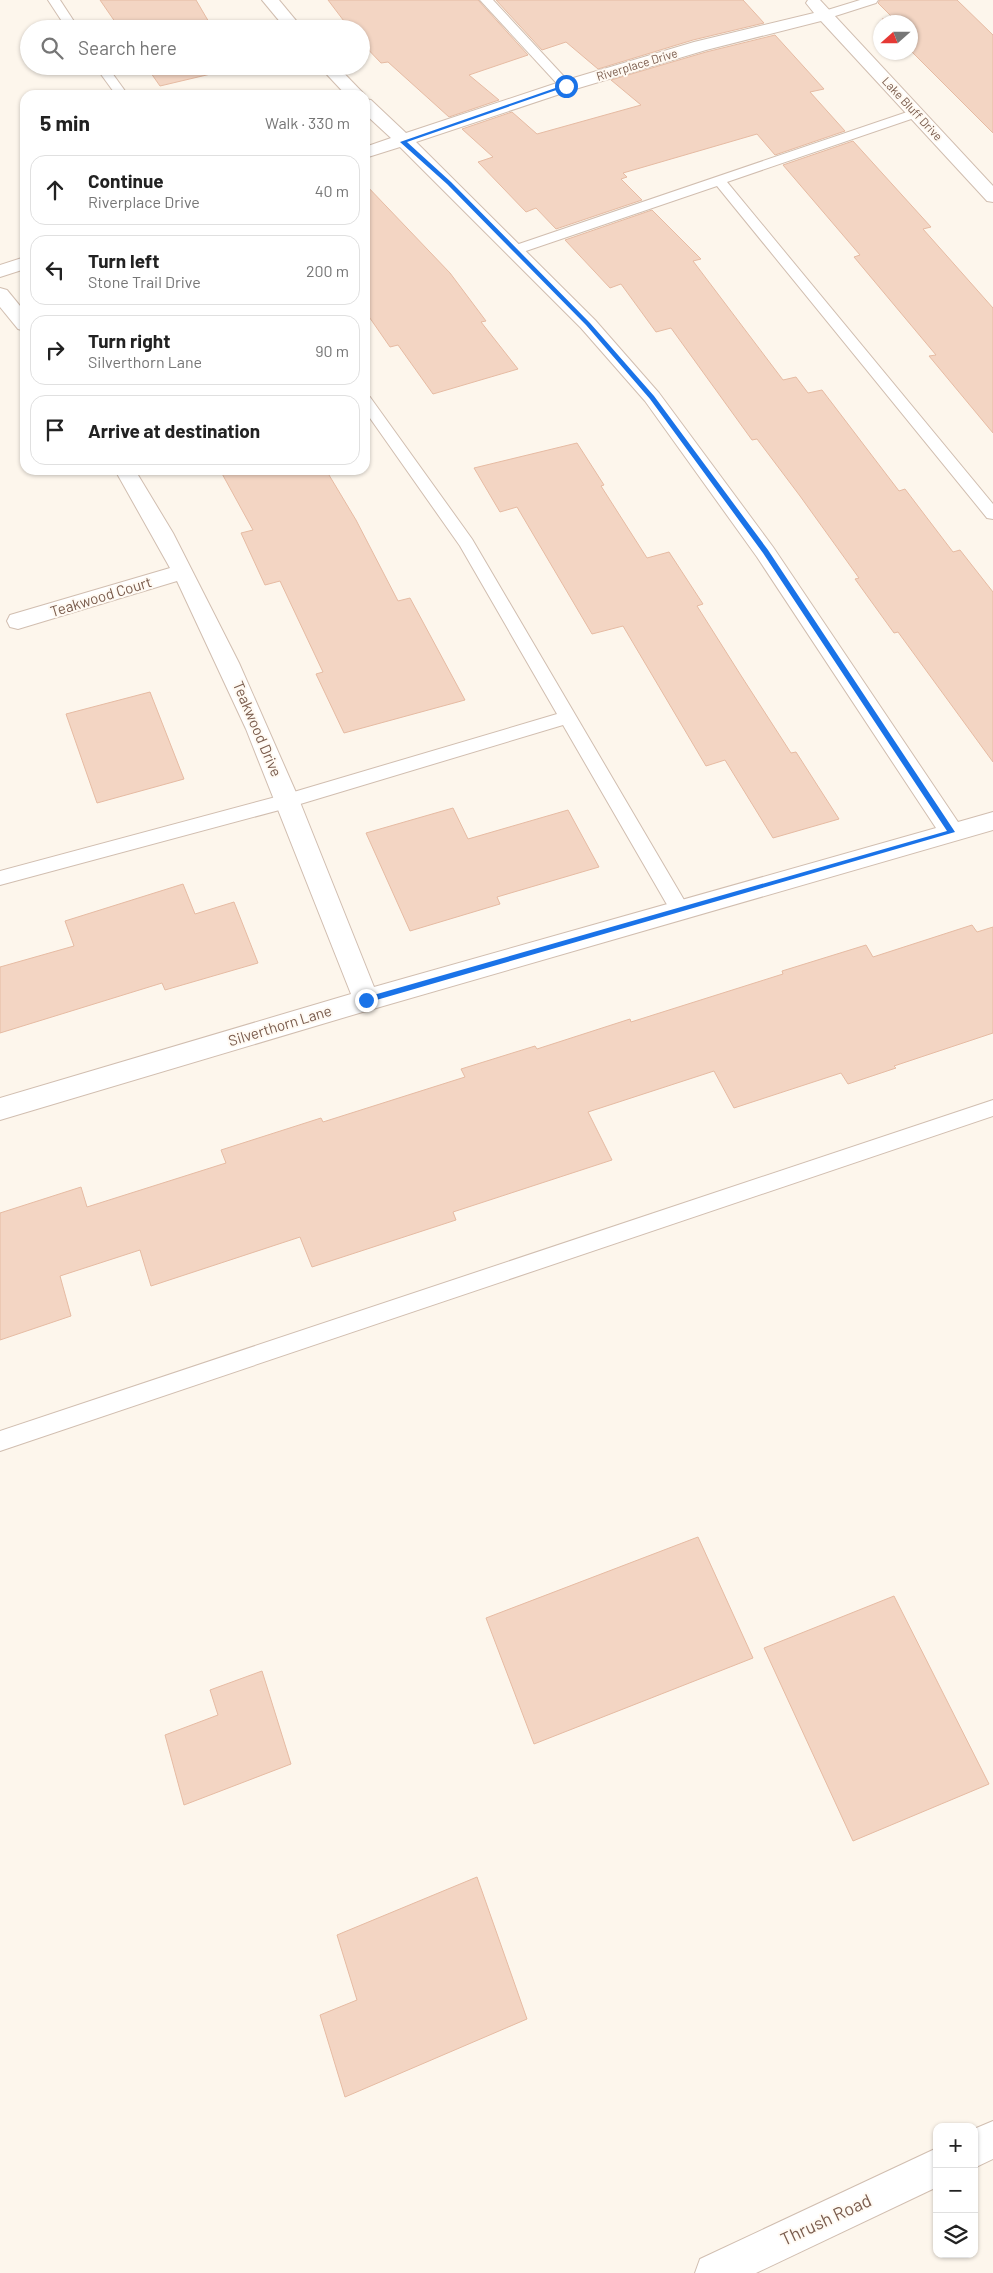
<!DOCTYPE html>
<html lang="en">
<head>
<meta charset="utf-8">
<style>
  body { margin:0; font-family:Barlow,sans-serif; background:#f6f6f6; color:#222 }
  .controls { position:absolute; right:15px; bottom:15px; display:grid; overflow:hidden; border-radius:10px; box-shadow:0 1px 4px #0004 }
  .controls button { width:45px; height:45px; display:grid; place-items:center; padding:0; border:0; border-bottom:1px solid #e0e0e0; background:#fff; color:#222; font:25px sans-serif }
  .compass { position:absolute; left:873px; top:15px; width:45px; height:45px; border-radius:50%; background:#fff; box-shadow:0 1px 4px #0004; rotate:249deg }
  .stop { position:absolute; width:15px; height:15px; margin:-11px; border:4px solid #1a73e8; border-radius:50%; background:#fff }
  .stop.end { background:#1a73e8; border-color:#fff; box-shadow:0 1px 5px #0008 }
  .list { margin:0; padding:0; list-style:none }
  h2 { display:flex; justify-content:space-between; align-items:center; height:65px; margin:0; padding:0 20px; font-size:21px }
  h2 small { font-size:16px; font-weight:400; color:#767676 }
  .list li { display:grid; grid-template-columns:32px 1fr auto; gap:15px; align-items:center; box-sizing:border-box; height:70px; margin:0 10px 10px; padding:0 10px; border:1px solid #e0e0e0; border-radius:15px }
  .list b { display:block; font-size:19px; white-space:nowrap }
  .list p { margin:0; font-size:16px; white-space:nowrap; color:#767676 }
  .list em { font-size:16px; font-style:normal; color:#767676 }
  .icon { flex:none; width:28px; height:28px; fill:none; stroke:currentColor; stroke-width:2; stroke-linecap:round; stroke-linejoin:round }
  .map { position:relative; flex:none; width:993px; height:2273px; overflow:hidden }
  .search { position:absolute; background:#fff; box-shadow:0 1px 4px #0004; left:20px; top:20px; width:350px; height:55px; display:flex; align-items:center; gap:12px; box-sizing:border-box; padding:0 18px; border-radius:28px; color:#767676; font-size:19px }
  .panel { position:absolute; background:#fff; box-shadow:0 1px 4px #0004; left:20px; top:90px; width:350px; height:385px; border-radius:15px }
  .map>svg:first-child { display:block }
  .building { fill:#f3d5c3; stroke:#e6bba3 }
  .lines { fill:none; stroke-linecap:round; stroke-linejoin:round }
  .lane-casing { stroke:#d1beb0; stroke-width:2 }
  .street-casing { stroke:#d1beb0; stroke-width:2 }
  .lane { fill:#fff; fill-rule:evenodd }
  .street { fill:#fff; fill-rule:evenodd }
  .route { fill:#1a73e8 }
  .labels { text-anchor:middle; stroke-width:4; stroke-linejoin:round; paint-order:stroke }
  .far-street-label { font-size:12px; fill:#7a5c4d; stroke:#fffaf3 }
  .street-label { font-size:15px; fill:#7a5c4d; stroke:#fffaf3 }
  .near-street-label { font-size:18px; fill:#7a5c4d; stroke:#fffaf3 }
</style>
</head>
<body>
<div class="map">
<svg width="993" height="2273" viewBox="0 0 993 2273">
  <rect width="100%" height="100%" fill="#fdf6ec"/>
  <!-- building -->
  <g class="building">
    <path d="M100,0h96l17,29h-93z"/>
    <path d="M328,0h150l50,55 -59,20 30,25 -50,17 -61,-55 -7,1 -20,-21v-13h-11z"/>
    <path d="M496,0h247l21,23 -71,17 -95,29 -32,-27 -24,8z"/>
    <path d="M880,0h77l36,35v98l-83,-83v-28h-25l-3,-3 10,-2 -14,-14z"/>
    <path d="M775,35l49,54 -14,3 35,39 -70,24 -18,-21 -134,39 4,4 -6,2 21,21 -86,29 -20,-21 -10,4 -48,-50 15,-5 -31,-28 50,-17 25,22 104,-29 -30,-25 95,-28z"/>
    <path d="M146,66h89l1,2 -76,18z"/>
    <path d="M853,141l78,86 -8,2 70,79v125l-64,-77 7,-1 -82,-98 6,-2 -77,-90z"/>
    <path d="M365,184l85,89 36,48 -5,1 37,47 -85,25 -35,-49 -8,2 -25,-36z"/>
    <path d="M652,210l49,49 -8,2 90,119 13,-3 12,16 14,-3 77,101 6,-2 48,63 7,-2 33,42v170l-95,-130 -4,1 -39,-54 4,-1 -59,-82 -43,-57 -5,1 -81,-112 -15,4 -35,-48 -11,4 -45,-48z"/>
    <path d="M577,443l27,42 -3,1 46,72 22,-6 34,52 -6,2 43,68 51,79 5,-1 43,67 -66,19 -48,-78 -19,6 -83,-140 -31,8 -75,-127 -17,5 -26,-44z"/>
    <path d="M220,470h106l30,50 42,81 12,-3 55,102 -121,33 -28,-59 7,-2 -43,-91 -15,4 -24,-52 12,-3z"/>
    <path d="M150,692l34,87 -87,24 -31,-89z"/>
    <path d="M453,808l15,31 100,-29 31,57 -102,30 3,7 -90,27 -44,-98z"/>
    <path d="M183,884l12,30 39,-12 24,61 -93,27 -3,-7 -162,50v-66l74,-21 -9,-25z"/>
    <path d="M972,925l5,7 16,-5v106l-99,33 2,2 -48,16 -7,-11 -107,35 -20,-37 -126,41 24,48 -159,52 3,8 -144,47 -12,-30 -149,49 -11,-36 -80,26 11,40 -71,24v-127l81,-26 6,20 139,-44 -5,-13 100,-32 2,4 142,-45 -4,-8 74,-23 2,3 93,-30 1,3 152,-48 -1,-3 84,-26 7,12z"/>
    <path d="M698,1537l55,121 -219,86 -48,-126z"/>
    <path d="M894,1596l95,188 -136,57 -89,-193z"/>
    <path d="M262,1671l29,93 -107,41 -19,-70 53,-20 -8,-25z"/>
    <path d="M477,1877l50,142 -182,78 -25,-82 37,-15 -20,-65z"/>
  </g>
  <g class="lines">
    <!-- lane casing -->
    <g class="lane-casing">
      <g id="lane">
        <path d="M48,0h12l19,29h-12z"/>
        <path d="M480,0h13l77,83 2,3 -2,3h-8z"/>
        <path d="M860,0h18l-2,3 -47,15h-8l-2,-3 2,-3z"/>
        <path d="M95,66h12l21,29h-12z"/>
        <path d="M916,109l4,1 2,3 -2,3 -193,66 266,322v15l-6,-1 -270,-332 -197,67 -5,1 -7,-4 2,-3z"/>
        <path d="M365,395l5,2 102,142 215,366 2,5 -2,5 -7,2 -7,-2 -110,-190 -276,83 -287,77v-14l287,-77 270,-80 -97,-168 -95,-135z"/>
        <path d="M993,1100v16l-993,335v-20z"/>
      </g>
    </g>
    <!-- street casing -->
    <g class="street-casing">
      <g id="street">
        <path d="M262,0h17l24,29h-17z"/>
        <path d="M808,0h12l173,186v16l-6,-1 -166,-180 -115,29 -134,40 -156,52 179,178 64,73 114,154 185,275 35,-10v18l-627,181 -366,109v-22l351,-104 -105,-265 -69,-148 -159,48 -8,-2 -3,-6 3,-6 160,-47 -55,-98h20l38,63 66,130 59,134 76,190 562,-159 -179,-271 -112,-156 -64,-73 -181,-181 -35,11v-11l26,-9 -26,-24v-15l6,1 35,33 154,-51 134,-40 120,-29 -8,-10z"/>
        <path d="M319,66h18l28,29h-19z"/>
        <path d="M25,257v12l-25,8v-12z"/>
        <path d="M0,288l7,2 18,22v19l-7,-2 -18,-22z"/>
        <path d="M993,2121v38l-19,9v-39z"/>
        <path d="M937,2148v39l-181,86h-61l5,-14z"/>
      </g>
    </g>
    <!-- lane -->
    <use href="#lane" class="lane"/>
    <!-- street -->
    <use href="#street" class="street"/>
  </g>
  <!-- route -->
  <path class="route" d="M564,85l4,1 -161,56 44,40 139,141 64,73 114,154 187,282 -589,171 -3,-1v-4l584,-167 -184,-278 -113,-154 -64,-74 -139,-141 -47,-42z"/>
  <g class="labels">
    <!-- far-street labels -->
    <g class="far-street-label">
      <text transform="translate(637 65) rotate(-17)" y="4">Riverplace Drive</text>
      <text transform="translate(912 109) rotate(47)" y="4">Lake Bluff Drive</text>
    </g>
    <!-- street labels -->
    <g class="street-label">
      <text transform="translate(101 597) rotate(-17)" y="5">Teakwood Court</text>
      <text transform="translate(257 729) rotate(67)" y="5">Teakwood Drive</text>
      <text transform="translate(280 1026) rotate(-17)" y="5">Silverthorn Lane</text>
    </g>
    <!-- near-street labels -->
    <g class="near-street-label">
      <text transform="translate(826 2220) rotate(-25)" y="6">Thrush Road</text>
    </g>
  </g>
</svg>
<div class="controls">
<button>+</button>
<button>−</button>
<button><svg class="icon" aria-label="layers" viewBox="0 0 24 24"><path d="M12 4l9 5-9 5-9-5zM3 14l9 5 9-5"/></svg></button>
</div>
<svg class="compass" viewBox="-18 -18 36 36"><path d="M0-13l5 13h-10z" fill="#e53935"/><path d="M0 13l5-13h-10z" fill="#767676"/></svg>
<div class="stop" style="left:566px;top:86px"></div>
<div class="stop end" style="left:366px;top:1000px"></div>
<div class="search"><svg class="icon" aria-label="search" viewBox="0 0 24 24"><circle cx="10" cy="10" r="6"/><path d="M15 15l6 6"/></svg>Search here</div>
<section class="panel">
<h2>5 min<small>Walk · 330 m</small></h2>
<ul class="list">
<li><svg class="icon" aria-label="ahead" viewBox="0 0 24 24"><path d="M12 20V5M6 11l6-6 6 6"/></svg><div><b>Continue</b><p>Riverplace Drive</p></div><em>40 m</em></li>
<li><svg class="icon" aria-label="left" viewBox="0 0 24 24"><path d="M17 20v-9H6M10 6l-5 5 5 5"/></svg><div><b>Turn left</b><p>Stone Trail Drive</p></div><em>200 m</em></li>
<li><svg class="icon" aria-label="right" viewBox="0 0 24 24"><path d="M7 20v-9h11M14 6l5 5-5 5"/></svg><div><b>Turn right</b><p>Silverthorn Lane</p></div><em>90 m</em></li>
<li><svg class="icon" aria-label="arrive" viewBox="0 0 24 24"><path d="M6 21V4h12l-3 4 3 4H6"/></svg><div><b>Arrive at destination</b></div></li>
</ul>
</section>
</div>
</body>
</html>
